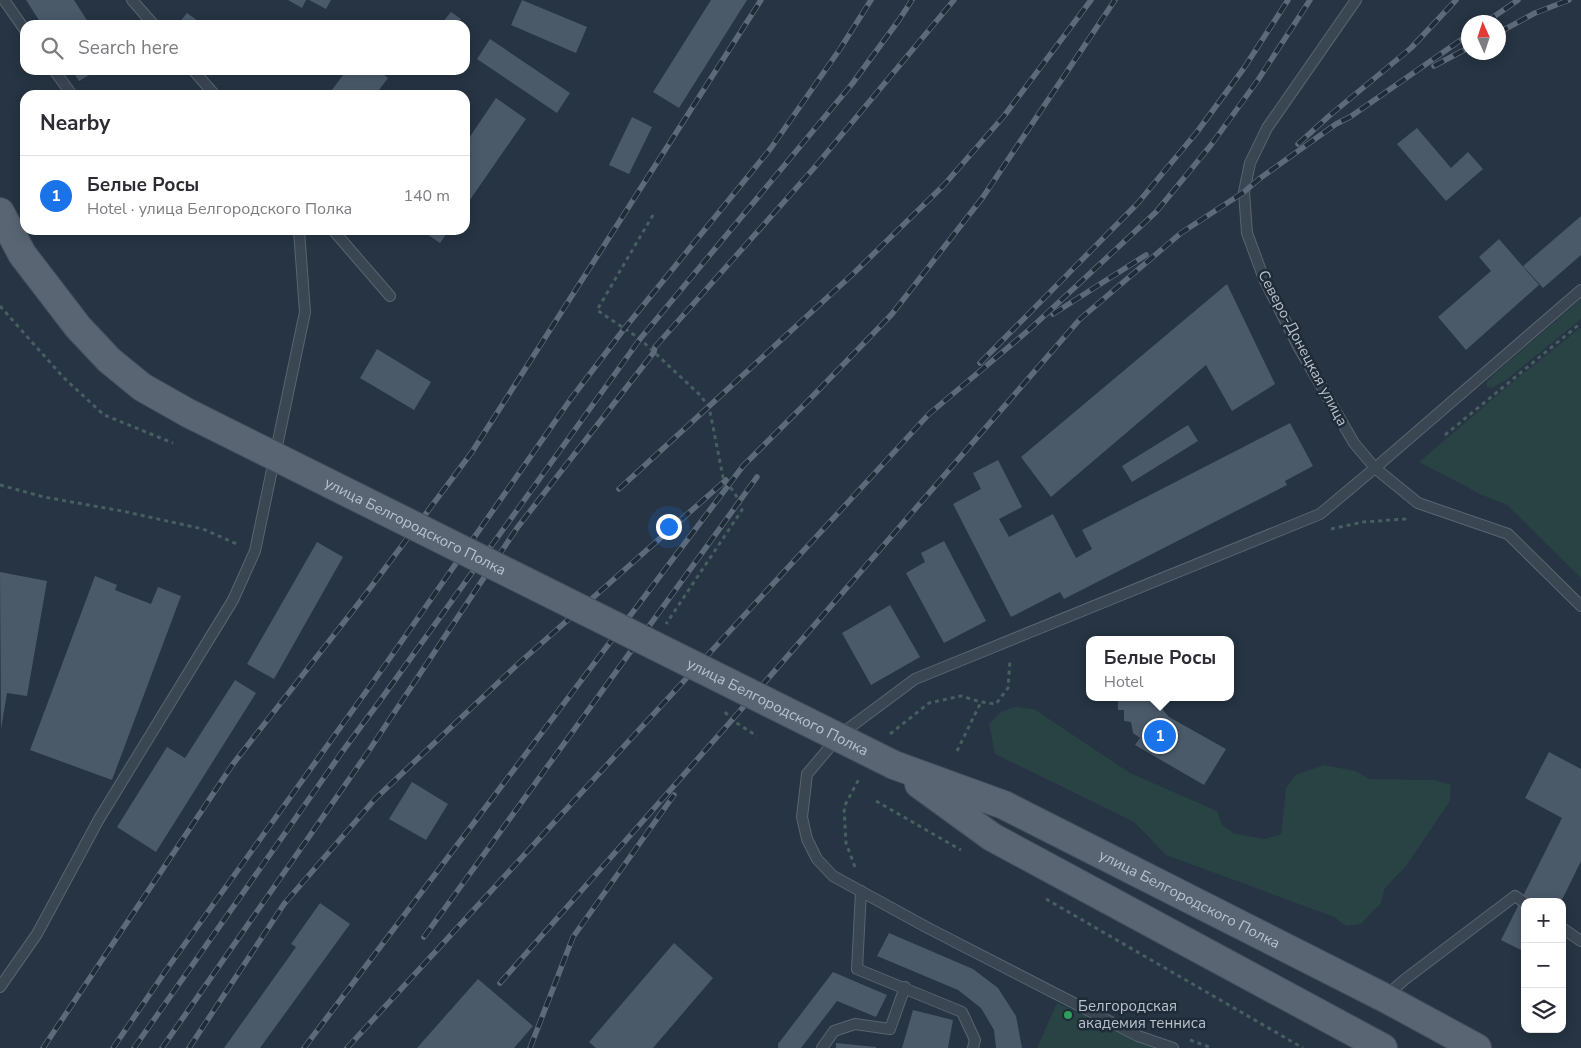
<!DOCTYPE html>
<html lang="en">
<head>
<meta charset="utf-8">
<style>
  body { margin:0; font-family:"Nunito Sans",sans-serif; background:#f2f2f3; color:#2b2b33 }
  .controls { position:absolute; right:15px; bottom:15px; display:grid; overflow:hidden; border-radius:10px; box-shadow:0 2px 12px #0003 }
  .controls button { width:45px; height:45px; display:grid; place-items:center; padding:0; border:0; border-bottom:1px solid #e1e1e2; background:#fff; color:#2b2b33; font:25px sans-serif }
  .compass { position:absolute; left:1461px; top:15px; width:45px; height:45px; border-radius:50%; background:#fff; box-shadow:0 2px 12px #0003; rotate:357deg }
  .you { position:absolute; left:668px; top:526px; width:18px; height:18px; margin:-12px; border:4px solid #fff; border-radius:50%; background:#1a73e8; box-shadow:0 0 0 8px #1a73e833 }
  .badge { display:grid; place-items:center; width:32px; height:32px; border-radius:50%; background:#1a73e8; color:#fff; font-size:16px; font-weight:700 }
  .pin { position:absolute; translate:-50% -50%; border:2px solid #fff; box-shadow:0 1px 5px #0006 }
  .popup { position:absolute; left:1086px; top:636px; width:148px; height:65px; box-sizing:border-box; display:grid; place-content:center; border-radius:10px; background:#fff; filter:drop-shadow(0 1px 4px #0005); font-size:16px; white-space:nowrap; color:#7c7c81 }
  .popup b { font-size:19px; color:#2b2b33 }
  .popup::after { content:''; position:absolute; left:50%; top:100%; margin-left:-10px; border:10px solid transparent; border-top-color:#fff }
  .list { margin:0; padding:0; list-style:none }
  h2 { display:flex; justify-content:space-between; align-items:center; height:65px; margin:0; padding:0 20px; font-size:21px }
  h2 small { font-size:16px; font-weight:400; color:#7c7c81 }
  .list li { display:grid; grid-template-columns:32px 1fr auto; gap:15px; align-items:center; box-sizing:border-box; height:80px; padding:0 20px; border-top:1px solid #e1e1e2 }
  .list b { display:block; font-size:19px; white-space:nowrap }
  .list p { margin:0; font-size:16px; white-space:nowrap; color:#7c7c81 }
  .list em { font-size:16px; font-style:normal; color:#7c7c81 }
  .icon { flex:none; width:28px; height:28px; fill:none; stroke:currentColor; stroke-width:2; stroke-linecap:round; stroke-linejoin:round }
  .map { position:relative; flex:none; width:1581px; height:1048px; overflow:hidden }
  .search { position:absolute; background:#fff; box-shadow:0 2px 12px #0003; left:20px; top:20px; width:450px; height:55px; display:flex; align-items:center; gap:12px; box-sizing:border-box; padding:0 18px; border-radius:15px; color:#7c7c81; font-size:19px }
  .panel { position:absolute; background:#fff; box-shadow:0 2px 12px #0003; left:20px; top:90px; width:450px; height:145px; border-radius:15px }
  .map>svg:first-child { display:block }
  .green { fill:#294244 }
  .building { fill:#4a5a69 }
  .lines { fill:none; stroke-linecap:round; stroke-linejoin:round }
  .service-casing { stroke:#596470; stroke-width:12 }
  .primary-casing { stroke:#454f5c; stroke-width:30 }
  .path { stroke:#475f61; stroke-width:3; stroke-dasharray:4 4; stroke-linecap:butt }
  .service { stroke:#3b4653; stroke-width:10 }
  .primary { stroke:#596573; stroke-width:28 }
  .rail-casing { stroke:#5d6a7a; stroke-width:5.5 }
  .rail { stroke:#202b38; stroke-width:4; stroke-dasharray:11; stroke-linecap:butt }
  .primary-bridge-casing { stroke:#454f5c; stroke-width:30; stroke-linecap:butt }
  .primary-bridge { stroke:#596573; stroke-width:28 }
  .leisure-dot { fill:#2e9e5b; stroke:#202b38; stroke-width:2 }
  .labels { text-anchor:middle; stroke-width:5; stroke-linejoin:round; paint-order:stroke }
  .street-label { font-size:15px; fill:#b8c1cd; stroke:#202b38 }
  .poi-label { font-size:15px; fill:#b8c1cd; stroke:#202b38; text-anchor:start }
</style>
</head>
<body>
<div class="map">
<svg width="1581" height="1048" viewBox="0 0 1581 1048">
  <rect width="100%" height="100%" fill="#263443"/>
  <!-- green -->
  <g class="green">
    <path d="M1581,299v20l-76,62 -13,7 -5,-1 -1,-4 6,-7z"/>
    <path d="M1581,327v251l-74,-73 -25,-10 -63,-33 90,-77z"/>
    <path d="M1015,707l19,2 96,64 87,38 5,14 13,9 30,5 16,-5 5,-46 9,-13 29,-10 32,6 13,8 65,1 17,5 -1,16 -44,65 -21,22 -4,15 -20,21 -15,2 -12,-9 -168,-62 -32,-33 -139,-68 -6,-30 12,-12z"/>
    <path d="M1057,1003l100,45h-120z"/>
  </g>
  <!-- building -->
  <g class="building">
    <path d="M26,0h48l16,25h-48z"/>
    <path d="M288,0h18l-4,8z"/>
    <path d="M309,0h22l-5,9z"/>
    <path d="M522,0l65,27 -11,26 -65,-28z"/>
    <path d="M711,0h36l-68,108 -26,-16z"/>
    <path d="M451,12l10,7 -5,6h-16z"/>
    <path d="M187,13l17,12h-23l-2,-2z"/>
    <path d="M490,39l80,54 -13,20 -80,-54z"/>
    <path d="M72,70h25l-18,11z"/>
    <path d="M347,70h31l10,8 -13,17h-47z"/>
    <path d="M496,98l30,21 -61,88v-72l4,3z"/>
    <path d="M632,117l20,10 -23,47 -20,-9z"/>
    <path d="M1417,128l34,40 17,-16 15,17 -37,32 -49,-57z"/>
    <path d="M1581,216v39l-38,33 -20,-22z"/>
    <path d="M421,230h28l-9,13z"/>
    <path d="M1499,239l40,46 -73,65 -28,-33 53,-46 -12,-14z"/>
    <path d="M1227,284l48,100 -43,27 -26,-46 -155,132 -30,-40z"/>
    <path d="M377,349l54,33 -17,28 -54,-32z"/>
    <path d="M1290,423l23,43 -28,15 2,4 -223,114 -4,-7 -49,25 -58,-113 28,-15 -8,-16 25,-13 24,47 -23,12 10,18 44,-23 23,44 16,-9 -10,-19z"/>
    <path d="M1188,425l10,16 -66,41 -10,-16z"/>
    <path d="M944,541l42,80 -42,22 -38,-70 19,-11 -4,-9z"/>
    <path d="M317,542l26,15 -69,122 -27,-15z"/>
    <path d="M0,572l47,9 -20,115 -20,-3 -6,36z"/>
    <path d="M95,576l22,9 -2,5 36,14 7,-17 23,9 -69,184 -82,-30z"/>
    <path d="M890,605l30,52 -49,28 -29,-52z"/>
    <path d="M235,680l21,13 -100,159 -39,-25 50,-80 18,11z"/>
    <path d="M1118,697h45v13l6,7 57,32 -22,36 -69,-40 5,-7 -7,-5 -2,-11 -7,-1v-11h-6z"/>
    <path d="M1549,752l32,17v92l-20,41h-36v50l-24,-12 61,-122 -37,-20z"/>
    <path d="M412,782l36,22 -22,36 -37,-21z"/>
    <path d="M320,903l30,21 -90,124h-36l72,-101 -5,-3z"/>
    <path d="M889,933l84,36 25,19 18,28 6,32h-26l-2,-18 -13,-22 -23,-18 -81,-34z"/>
    <path d="M674,943l39,35 -60,70h-57l-7,-6z"/>
    <path d="M833,972l54,23 -11,22 -39,-16 -36,47h-23v-4z"/>
    <path d="M478,979l55,47 -19,22h-97z"/>
    <path d="M913,1010l40,10 -5,28h-46z"/>
    <path d="M836,1043l40,4v1h-40z"/>
  </g>
  <g class="lines">
    <!-- service casing -->
    <g class="service-casing">
      <g id="service">
        <path d="M4,0l21,30"/>
        <path d="M132,0l22,25"/>
        <path d="M1356,0l-89,128 -17,35 -6,29 3,41 17,46 34,67 56,97 21,25 43,35 90,31 73,72"/>
        <path d="M54,70l18,25"/>
        <path d="M193,70l22,25"/>
        <path d="M333,230l57,66"/>
        <path d="M861,891l-4,78 105,43 13,28 -2,8"/>
        <path d="M1562,928l19,13"/>
        <path d="M0,987l37,-53 62,-115 134,-219 22,-49 50,-239 -6,-82"/>
        <path d="M1385,997l19,-17 111,-84 10,7"/>
        <path d="M822,1048l12,-17 21,-7 35,5 15,-42"/>
        <path d="M1173,1048l-35,-12 -210,-108 -95,-52 -16,-17 -10,-20 -5,-22 5,-43 34,-40 74,-55 405,-165 55,-46 206,-178"/>
      </g>
    </g>
    <!-- primary casing -->
    <g class="primary-casing">
      <g id="primary">
        <path d="M0,212l22,42 56,73 31,33 33,27 46,26"/>
        <path id="s1" d="M894,765l110,40 381,193 92,50"/>
        <path d="M919,784l73,53 391,211"/>
      </g>
    </g>
    <!-- path -->
    <g class="path">
      <path d="M653,215l-56,95 43,29 60,56 9,12 15,75c9,6 15,17 18,28l-76,114"/>
      <path d="M0,306l63,71 41,38 69,28"/>
      <path d="M1445,435l136,-112"/>
      <path d="M0,485l44,12 78,14 81,18 36,16"/>
      <path d="M1331,529l32,-7 42,-3 1,-2"/>
      <path d="M725,712l7,8 25,16"/>
      <path d="M890,734l39,-31 32,-7 20,6 15,2 12,-16 2,-28"/>
      <path d="M957,751l24,-49"/>
      <path d="M876,801l85,49"/>
      <path d="M855,867l-9,-24 -2,-36 16,-30"/>
      <path d="M1046,899l257,149"/>
      <path d="M1190,1040l22,8"/>
    </g>
    <!-- service -->
    <use href="#service" class="service"/>
    <!-- primary -->
    <use href="#primary" class="primary"/>
    <!-- rail casing -->
    <g class="rail-casing">
      <g id="rail">
        <path d="M1486,22l32,-22"/>
        <path d="M1498,33l37,-20 34,-13"/>
        <path d="M1434,66l34,-18"/>
        <path d="M1298,144l31,-28 82,-68 45,-48"/>
        <path d="M1053,314l93,-59"/>
        <path d="M980,363l157,-159 60,-72 47,-64 44,-68"/>
        <path d="M619,489l236,-217 89,-87 60,-69 87,-116"/>
        <path d="M424,937l333,-460"/>
        <path d="M500,983l232,-263 348,-401 101,-86 63,-41 15,-13 77,-55 14,-7 118,-82"/>
        <path d="M43,1048l190,-284 129,-165 110,-147 289,-452"/>
        <path d="M113,1048l56,-82 214,-298 187,-268 54,-71 147,-181 69,-99 31,-49"/>
        <path d="M134,1048l208,-296 40,-54 258,-359 212,-255 47,-64 13,-20"/>
        <path d="M162,1048l206,-296 149,-224 137,-176 1,-5 159,-179 140,-168"/>
        <path d="M189,1048l95,-144 91,-105 143,-135 208,-184"/>
        <path d="M304,1048l439,-582 66,-66 83,-86 91,-117 132,-197"/>
        <path d="M347,1048l582,-634 101,-85 126,-117 55,-67 47,-65 52,-80"/>
        <path d="M530,1048l43,-111 101,-142"/>
      </g>
    </g>
    <!-- rail -->
    <use href="#rail" class="rail"/>
    <!-- primary-bridge casing -->
    <g class="primary-bridge-casing">
      <g id="primary-bridge">
        <path id="s2" d="M188,413l706,352"/>
      </g>
    </g>
    <!-- primary-bridge -->
    <use href="#primary-bridge" class="primary-bridge"/>
  </g>
  <!-- markers -->
  <circle class="leisure-dot" cx="1068" cy="1015" r="5"/>
  <g class="labels">
    <!-- street labels -->
    <g class="street-label">
      <text transform="translate(1303 348) rotate(62)" y="5">Северо-Донецкая улица</text>
      <text dy="5" stroke="none"><textPath href="#s2" startOffset="254">улица Белгородского Полка</textPath></text>
      <text dy="5" stroke="none"><textPath href="#s2" startOffset="659">улица Белгородского Полка</textPath></text>
      <text dy="5" stroke="none"><textPath href="#s1" startOffset="325">улица Белгородского Полка</textPath></text>
    </g>
    <!-- poi labels -->
    <g class="poi-label">
      <text x="1078" y="1011">Белгородская<tspan x="1078" dy="17">академия тенниса</tspan></text>
    </g>
  </g>
</svg>
<div class="controls">
<button>+</button>
<button>−</button>
<button><svg class="icon" aria-label="layers" viewBox="0 0 24 24"><path d="M12 4l9 5-9 5-9-5zM3 14l9 5 9-5"/></svg></button>
</div>
<svg class="compass" viewBox="-18 -18 36 36"><path d="M0-13l5 13h-10z" fill="#e53935"/><path d="M0 13l5-13h-10z" fill="#7c7c81"/></svg>
<div class="you"></div>
<div class="pin badge" style="left:1160px;top:736px">1</div>
<div class="popup"><b>Белые Росы</b>Hotel</div>
<div class="search"><svg class="icon" aria-label="search" viewBox="0 0 24 24"><circle cx="10" cy="10" r="6"/><path d="M15 15l6 6"/></svg>Search here</div>
<section class="panel">
<h2>Nearby<small></small></h2>
<ul class="list">
<li><span class="badge">1</span><div><b>Белые Росы</b><p>Hotel · улица Белгородского Полка</p></div><em>140 m</em></li>
</ul>
</section>
</div>
</body>
</html>
